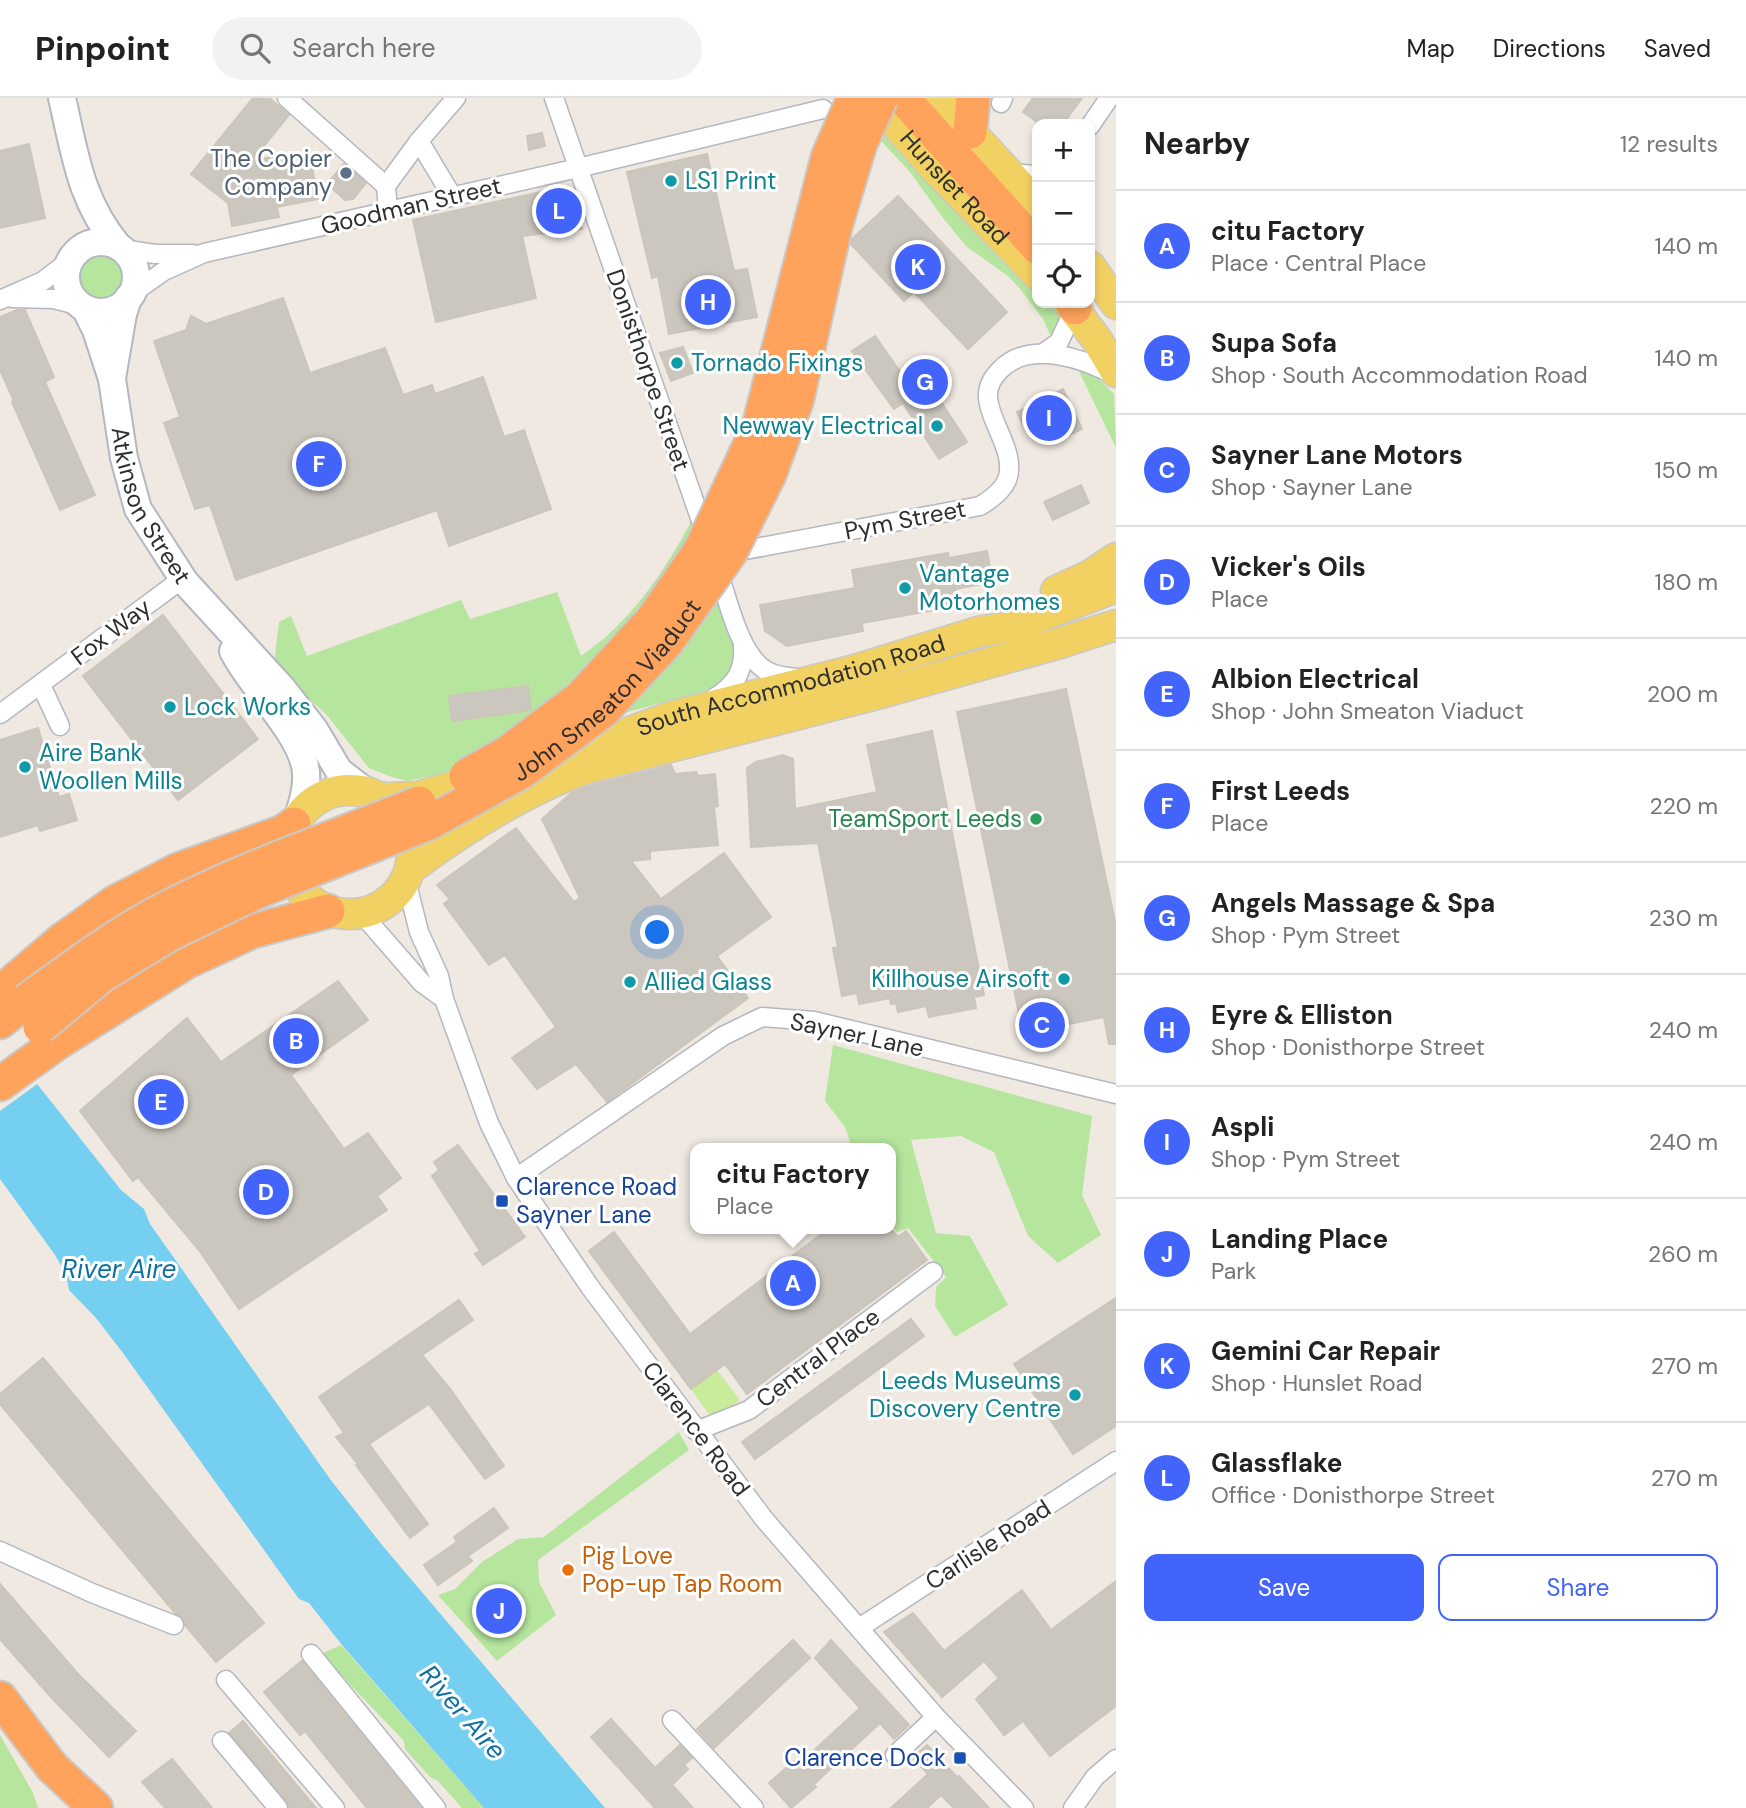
<!DOCTYPE html>
<html lang="en">
<head>
<meta charset="utf-8">
<style>
  body { margin:0; font-family:"DM Sans",sans-serif; background:#f2f2f2; color:#222 }
  .controls { position:absolute; right:21px; top:21px; display:grid; overflow:hidden; border-radius:14px; box-shadow:0 4px 10px #0003 }
  .controls button { width:63px; height:63px; display:grid; place-items:center; padding:0; border:0; border-bottom:2px solid #e0e0e0; background:#fff; color:#222; font:35px sans-serif }
  .you { position:absolute; left:658px; top:835px; width:24px; height:24px; margin:-18px; border:5px solid #fff; border-radius:50%; background:#1a73e8; box-shadow:0 0 0 10px #1a73e833 }
  .badge { display:grid; place-items:center; width:46px; height:46px; border-radius:50%; background:#4264fb; color:#fff; font-size:23px; font-weight:700 }
  .pin { position:absolute; translate:-50% -50%; border:4px solid #fff; box-shadow:0 2px 7px #0006 }
  .popup { position:absolute; left:690px; top:1045px; width:206px; height:91px; box-sizing:border-box; display:grid; place-content:center; border-radius:14px; background:#fff; filter:drop-shadow(0 2px 5px #0005); font-size:23px; white-space:nowrap; color:#767676 }
  .popup b { font-size:26px; color:#222 }
  .popup::after { content:''; position:absolute; left:50%; top:100%; margin-left:-14px; border:14px solid transparent; border-top-color:#fff }
  .list { margin:0; padding:0; list-style:none }
  h2 { display:flex; justify-content:space-between; align-items:center; height:91px; margin:0; padding:0 28px; font-size:30px }
  h2 small { font-size:23px; font-weight:400; color:#767676 }
  .list li { display:grid; grid-template-columns:46px 1fr auto; gap:21px; align-items:center; box-sizing:border-box; height:112px; padding:0 28px; border-top:2px solid #e0e0e0 }
  .list b { display:block; font-size:26px; white-space:nowrap }
  .list p { margin:0; font-size:23px; white-space:nowrap; color:#767676 }
  .list em { font-size:23px; font-style:normal; color:#767676 }
  .actions { display:flex; gap:14px; padding:21px 28px }
  .actions a { flex:1; padding:16px 0; border:2px solid #4264fb; border-radius:14px; text-align:center; font-size:24px; color:#4264fb }
  .actions .main { background:#4264fb; color:#fff }
  .icon { flex:none; width:38px; height:38px; fill:none; stroke:currentColor; stroke-width:2; stroke-linecap:round; stroke-linejoin:round }
  .map { position:relative; flex:none; width:1116px; height:1710px; overflow:hidden }
  header { display:flex; align-items:center; gap:42px; box-sizing:border-box; height:98px; padding:0 35px; background:#fff; border-bottom:2px solid #e0e0e0 }
  header strong { font-size:33px }
  nav { display:flex; gap:38px; margin-inline-start:auto; font-size:24px }
  .search { width:490px; height:63px; background:#f2f2f2; display:flex; align-items:center; gap:18px; box-sizing:border-box; padding:0 24px; border-radius:38px; color:#767676; font-size:26px }
  main { display:flex }
  aside { flex:1; background:#fff }
  .map>svg:first-child { display:block }
  .green { fill:#b6e59e }
  .pitch { fill:#c9ec9a }
  .water { fill:#75cff0 }
  .pier { fill:#efe9e1 }
  .building { fill:#cbc7bf; stroke:#cbc5ba; stroke-width:2 }
  .lines { fill:none; stroke-linecap:round; stroke-linejoin:round }
  .street-casing { stroke:#b4b7c1; stroke-width:21 }
  .secondary-casing { stroke:#b4b7c1; stroke-width:30 }
  .primary-casing { stroke:#c9c9c9; stroke-width:33 }
  .highway-casing { stroke:#c9c9c9; stroke-width:37 }
  .street { stroke:#fff; stroke-width:18 }
  .secondary { stroke:#fff; stroke-width:26 }
  .primary { stroke:#f2d163; stroke-width:30 }
  .highway { stroke:#ffa35c; stroke-width:33 }
  .highway-bridge-casing { stroke:#c9c9c9; stroke-width:37; stroke-linecap:butt }
  .highway-bridge { stroke:#ffa35c; stroke-width:33 }
  .service-dot { fill:#5c6f8a; stroke:#fff; stroke-width:2.5 }
  .culture-dot { fill:#0f9aa8; stroke:#fff; stroke-width:2.5 }
  .leisure-dot { fill:#2e9e5b; stroke:#fff; stroke-width:2.5 }
  .transit-dot { fill:#1a4fb4; stroke:#fff; stroke-width:2.5 }
  .food-dot { fill:#e8710a; stroke:#fff; stroke-width:2.5 }
  .labels { text-anchor:middle; stroke-width:6; stroke-linejoin:round; paint-order:stroke }
  .service-label { font-size:24px; fill:#4e5e75; stroke:#fff; text-anchor:end }
  .culture-label { font-size:24px; fill:#0d838f; stroke:#fff; text-anchor:start }
  .street-label { font-size:24px; fill:#2e2e2e; stroke:#fff }
  .leisure-label { font-size:24px; fill:#27864d; stroke:#fff; text-anchor:end }
  .transit-label { font-size:24px; fill:#164399; stroke:#fff; text-anchor:start }
  .food-label { font-size:24px; fill:#c56008; stroke:#fff; text-anchor:start }
  .water-label { font-size:26px; font-style:italic; fill:#0d6fa3; stroke:#fff }
</style>
</head>
<body>
<header>
<strong>Pinpoint</strong>
<div class="search"><svg class="icon" aria-label="search" viewBox="0 0 24 24"><circle cx="10" cy="10" r="6"/><path d="M15 15l6 6"/></svg>Search here</div>
<nav><a>Map</a><a>Directions</a><a>Saved</a></nav>
</header>
<main>
<div class="map">
<svg width="1116" height="1710" viewBox="0 0 1116 1710">
  <rect width="100%" height="100%" fill="#efe9e1"/>
  <!-- green -->
  <g class="green">
    <path d="M841,0l48,38 148,154v13h13c10,9 12,17 8,30l-7,4 -8,-18 -22,-29 -13,-14 -41,-29 -24,-29 -33,-46z"/>
    <circle cx="101" cy="179" r="22"/>
    <path d="M1077,269l23,13 14,14 2,54z"/>
    <path d="M692,422l53,135 -21,31 -215,58 -64,29 -38,8 -18,-5 -20,-8 -43,-54 -45,-40 -7,-10 5,-42 12,-6 16,40 154,-56 9,19 87,-27 24,64c49,-33 83,-84 111,-136z"/>
    <path d="M833,947l259,71 -10,79 19,40 -43,28 -30,-27 -34,-84 -33,-16 -50,4 25,93 34,3 38,69 -53,32 -20,-31 1,-19 10,-10 -38,-49 -11,4 -6,-8v-76h-39l-7,-21 -20,-26z"/>
    <path d="M679,1334l10,18 -151,110 1,22 17,33 -59,46 -59,-66 17,-6 27,-27 36,-23 26,-2z"/>
    <path d="M341,1547l143,163h-22l-24,-27 -8,-4 -25,-28 -1,-8 -83,-87z"/>
    <path d="M0,1637l33,58 5,15h-38z"/>
  </g>
  <!-- pitch -->
  <path class="pitch" d="M717,1272l23,30 -27,20 -22,-31z"/>
  <!-- water -->
  <path class="water" d="M0,939l121,153 23,19 6,15 180,255 52,66 223,263h-121l-142,-163 -33,-42 -10,-4 -176,-246 -27,-35 -27,-28 -3,-16 -11,-19 -55,-76z"/>
  <!-- pier -->
  <path class="pier" d="M0,936l40,48 -40,29z"/>
  <!-- building -->
  <g class="building">
    <path d="M253,0h16l20,17 -37,46 33,-7 3,13 23,-5 7,37 -41,8 2,10 -47,9 -4,-23 -37,-29z"/>
    <path d="M1033,0h49l-19,26h-23l-17,-12z"/>
    <path d="M542,35l3,13 -16,4 -2,-14z"/>
    <path d="M29,46l16,74 -45,10v-77z"/>
    <path d="M707,56l27,117 13,-2 10,48 -88,17 -11,-58 -6,2 -25,-106z"/>
    <path d="M344,66l22,19 -13,16 -8,1 -18,-16z"/>
    <path d="M568,88l14,43 -60,7 14,62 -100,24 -23,-102z"/>
    <path d="M898,98l109,116 -39,37 -54,-57 -10,9 -53,-57 1,-5z"/>
    <path d="M283,200l27,75 75,-25 18,47 29,-10 3,9 48,-17 21,60 20,-7 27,79 -102,37 -12,-36 -201,70 -26,-75 -15,4 -31,-86 16,-6 -26,-76 32,-11 5,-14 15,8z"/>
    <path d="M17,212h8l29,67 -9,5 50,113 -35,15 -48,-108 2,-1 -14,-31v-53z"/>
    <path d="M875,238l31,44 23,-17 15,21 -10,7 33,51 -28,17 -36,-56 -9,6 -42,-58z"/>
    <path d="M683,249l10,26 -22,8 -11,-28z"/>
    <path d="M1063,291l19,40 -24,11 -4,-8 -10,5 -6,-12 -12,6 -9,-19z"/>
    <path d="M1081,387l8,18 -36,17 -9,-18z"/>
    <path d="M987,453l6,31 -38,7 3,17 -96,17 1,8 -76,15 -22,-15 -5,-26 95,-17 -3,-18 96,-17 1,5z"/>
    <path d="M163,517l95,124 -80,61 -95,-124z"/>
    <path d="M528,588l3,24 -79,11 -3,-25z"/>
    <path d="M1066,591l50,237v118h-7l-5,-27 -81,16 -66,-321z"/>
    <path d="M38,630l21,69 10,-3 8,26 -37,11 -2,-6 -38,12v-97z"/>
    <path d="M932,633l52,264 -10,2 2,11 -47,9 -3,-11 -28,6 -2,-9 -5,1 -1,-6 -31,6 -2,-11 -15,3 -9,-48 5,-1 -20,-104 -67,4 -4,-79 9,-6 27,-7 10,4 2,50 82,-17 -10,-47z"/>
    <path d="M671,667l4,9 21,-2 2,4 17,-2 3,32 -4,1 4,38 -68,6v8l-19,2 30,38 63,-46 47,64 -54,39 31,42 -141,104 -31,-38 -39,25 -25,-31 44,-31 -51,-72 -16,10 -45,-61 6,-5 -13,-14 79,-57 58,74 6,-4 -38,-79 29,-26 18,-7z"/>
    <path d="M338,883l30,39 -77,55 53,74 24,-16 33,45 -24,18 10,14 -148,99 -40,-59 -61,-73 -5,4 -53,-70 107,-93 34,44z"/>
    <path d="M458,1047l67,92 -42,28 -8,-11 5,-3 -48,-75 7,-6 -5,-8z"/>
    <path d="M828,1131h63l7,8 8,-6 21,29 -180,134 -22,-30 -34,25 -102,-138 25,-19 76,102z"/>
    <path d="M1116,1200v128l-43,28 -59,-90z"/>
    <path d="M459,1202l14,20 -51,35 29,35 53,76 -19,13 -56,-75 -60,40 59,80 -18,14 -54,-73 2,-1 -22,-27 8,-4 -25,-36z"/>
    <path d="M911,1221l13,17 -169,123 -13,-17z"/>
    <path d="M43,1260l221,265 -48,39 -31,-37 -3,-8 -7,-4 -175,-209v-10z"/>
    <path d="M494,1410l14,20 -40,28 4,5 -34,24 -14,-20 33,-23 -3,-5z"/>
    <path d="M1116,1483v125l-66,50 -27,-35 -19,14 -28,-36 23,-21 -15,-17 -42,36 -58,-65 29,-19 31,38 78,-61 29,40z"/>
    <path d="M0,1486l78,90 58,57 -27,26 -59,-61 -50,-57z"/>
    <path d="M793,1542l17,18 -96,90 -17,-19z"/>
    <path d="M831,1542l78,85 -15,14 -14,-16 -66,61 2,3 -25,21 -22,-25 25,-22 4,4 62,-57 -45,-50z"/>
    <path d="M302,1563l119,147h-54l-62,-77 -5,4 -36,-43z"/>
    <path d="M611,1621l44,49 25,-23 12,13 -8,7 4,4 -16,16 21,23h-38l-64,-71z"/>
    <path d="M243,1623l36,43 37,44h-27l-2,-7 -58,-68z"/>
    <path d="M927,1647l30,32 2,-1 30,32h-35l-13,-13 -14,13h-36l37,-34 -15,-16z"/>
    <path d="M172,1661l40,49h-47l-23,-26z"/>
  </g>
  <g class="lines">
    <!-- street casing -->
    <g class="street-casing">
      <g id="street">
        <path d="M287,0l99,88"/>
        <path d="M554,0l153,440"/>
        <path d="M1001,5l2,-5"/>
        <path d="M1090,28l19,-28"/>
        <path d="M419,43l33,55"/>
        <path d="M1008,75l29,2"/>
        <path d="M388,113l-2,-25 33,-45 37,-43"/>
        <path d="M121,151l34,5h38"/>
        <path d="M130,197l34,-24 40,-18 374,-85 245,-59"/>
        <path d="M12,200l42,1 27,7"/>
        <path d="M0,202l43,-19 26,-20"/>
        <path d="M1042,256l17,-12 16,-34"/>
        <path d="M729,455l251,-47c10,-6 22,-14 27,-26 10,-27 -17,-56 -19,-82 -1,-12 5,-21 12,-28 30,-31 85,-11 116,6"/>
        <path d="M717,470c10,28 22,88 50,103 10,6 21,6 32,7"/>
        <path d="M41,587l19,41"/>
        <path d="M714,600c22,-13 31,-28 29,-54"/>
        <path d="M0,616l182,-135"/>
        <path d="M406,782l13,52 20,44 5,23 45,124 27,55 74,109 174,232 172,198 88,91"/>
        <path d="M362,816l60,69 22,16"/>
        <path d="M516,1080l207,-142 39,-19 52,4 302,73"/>
        <path d="M696,1333l53,-21 184,-138"/>
        <path d="M0,1453l92,42 82,32"/>
        <path d="M859,1530l257,-167"/>
        <path d="M311,1556l125,154"/>
        <path d="M226,1582l109,128"/>
        <path d="M672,1622l82,88"/>
        <path d="M222,1643l56,67"/>
        <path d="M895,1657l41,-38"/>
        <path d="M1073,1710l22,-31 21,-18"/>
      </g>
    </g>
    <!-- secondary casing -->
    <g class="secondary-casing">
      <g id="secondary">
        <path d="M62,0c13,56 18,102 56,148"/>
        <circle cx="101" cy="179" r="35"/>
        <path id="s1" d="M85,210l11,22 16,49 12,79 14,51 47,73 97,106 32,41 25,42 26,20"/>
        <path d="M112,280l11,-64 5,-16"/>
        <path d="M233,553c18,36 64,78 72,115 4,18 -2,37 -8,53"/>
      </g>
    </g>
    <!-- primary casing -->
    <g class="primary-casing">
      <g id="primary">
        <path id="s2" d="M873,0l59,67 105,109"/>
        <path d="M939,0l98,106"/>
        <path d="M1090,168l26,38"/>
        <path d="M1069,205l28,37 19,32"/>
        <path d="M1056,493l33,-15 27,-18"/>
        <path id="s3" d="M541,662l64,-19 68,-25 182,-46 123,-38 40,-7 98,-38"/>
        <circle cx="350" cy="754" r="62"/>
        <path d="M382,700l35,-1 77,-22"/>
        <path d="M410,771c54,-40 112,-77 174,-100l293,-75 183,-51 56,-18"/>
      </g>
    </g>
    <!-- highway casing -->
    <g class="highway-casing">
      <g id="highway">
        <path d="M903,0l134,149"/>
        <path d="M970,34l3,-34"/>
        <path d="M1072,205l3,5"/>
        <path d="M0,895l62,-53 52,-37 64,-33 105,-38 11,-8"/>
        <path d="M0,924l26,-21"/>
        <path d="M0,986l57,-41 129,-81 67,-31 75,-20"/>
        <path d="M0,1600l52,69 44,41"/>
      </g>
    </g>
    <!-- street -->
    <use href="#street" class="street"/>
    <!-- secondary -->
    <use href="#secondary" class="secondary"/>
    <!-- primary -->
    <use href="#primary" class="primary"/>
    <!-- highway -->
    <use href="#highway" class="highway"/>
    <!-- highway-bridge casing -->
    <g class="highway-bridge-casing">
      <g id="highway-bridge">
        <path d="M466,678l41,-23 73,-55 73,-79 48,-70 58,-123 69,-269 26,-59"/>
        <path d="M26,903c44,-32 89,-66 137,-91 83,-43 170,-72 256,-107"/>
        <path id="s4" d="M40,929l61,-51 69,-42 89,-43 170,-68 94,-52 80,-60 64,-69 63,-89 39,-78 28,-76 38,-172 25,-83 21,-46"/>
      </g>
    </g>
    <!-- highway-bridge -->
    <use href="#highway-bridge" class="highway-bridge"/>
  </g>
  <!-- markers -->
  <circle class="service-dot" cx="346" cy="75" r="7"/>
  <g class="culture-dot">
    <circle cx="671" cy="83" r="7"/>
    <circle cx="677" cy="265" r="7"/>
    <circle cx="937" cy="328" r="7"/>
    <circle cx="905" cy="490" r="7"/>
    <circle cx="170" cy="609" r="7"/>
    <circle cx="25" cy="669" r="7"/>
    <circle cx="1064" cy="881" r="7"/>
    <circle cx="630" cy="884" r="7"/>
    <circle cx="1075" cy="1297" r="7"/>
  </g>
  <circle class="leisure-dot" cx="1036" cy="721" r="7"/>
  <g class="transit-dot">
    <rect x="495" y="1096" width="14" height="14" rx="3.5"/>
    <rect x="953" y="1653" width="14" height="14" rx="3.5"/>
  </g>
  <circle class="food-dot" cx="568" cy="1472" r="7"/>
  <g class="labels">
    <!-- service labels -->
    <g class="service-label">
      <text x="332" y="69">The Copier<tspan x="332" dy="28">Company</tspan></text>
    </g>
    <!-- culture labels -->
    <g class="culture-label">
      <text x="685" y="91">LS1 Print</text>
      <text x="691" y="273">Tornado Fixings</text>
      <text x="923" y="336" text-anchor="end">Newway Electrical</text>
      <text x="919" y="484">Vantage<tspan x="919" dy="28">Motorhomes</tspan></text>
      <text x="184" y="617">Lock Works</text>
      <text x="39" y="663">Aire Bank<tspan x="39" dy="28">Woollen Mills</tspan></text>
      <text x="1050" y="889" text-anchor="end">Killhouse Airsoft</text>
      <text x="644" y="892">Allied Glass</text>
      <text x="1061" y="1291" text-anchor="end">Leeds Museums<tspan x="1061" dy="28">Discovery Centre</tspan></text>
    </g>
    <!-- street labels -->
    <g class="street-label">
      <text dy="8" stroke="none"><textPath href="#s2" startOffset="121">Hunslet Road</textPath></text>
      <text transform="translate(411 108) rotate(-13)" y="8">Goodman Street</text>
      <text transform="translate(648 272) rotate(71)" y="8">Donisthorpe Street</text>
      <text dy="8" stroke="none"><textPath href="#s1" startOffset="210">Atkinson Street</textPath></text>
      <text transform="translate(905 422) rotate(-11)" y="8">Pym Street</text>
      <text transform="translate(111 534) rotate(-37)" y="8">Fox Way</text>
      <text dy="8" stroke="none"><textPath href="#s4" startOffset="667">John Smeaton Viaduct</textPath></text>
      <text dy="8" stroke="none"><textPath href="#s3" startOffset="261">South Accommodation Road</textPath></text>
      <text transform="translate(857 937) rotate(12)" y="8">Sayner Lane</text>
      <text transform="translate(818 1260) rotate(-37)" y="8">Central Place</text>
      <text transform="translate(696 1331) rotate(53)" y="8">Clarence Road</text>
      <text transform="translate(988 1447) rotate(-33)" y="8">Carlisle Road</text>
    </g>
    <!-- leisure labels -->
    <g class="leisure-label">
      <text x="1022" y="729">TeamSport Leeds</text>
    </g>
    <!-- transit labels -->
    <g class="transit-label">
      <text x="516" y="1097">Clarence Road<tspan x="516" dy="28">Sayner Lane</tspan></text>
      <text x="946" y="1668" text-anchor="end">Clarence Dock</text>
    </g>
    <!-- food labels -->
    <g class="food-label">
      <text x="582" y="1466">Pig Love<tspan x="582" dy="28">Pop-up Tap Room</tspan></text>
    </g>
    <!-- water labels -->
    <g class="water-label">
      <text x="119" y="1180">River Aire</text>
      <text transform="translate(463 1614) rotate(49)" y="9">River Aire</text>
    </g>
  </g>
</svg>
<div class="controls">
<button>+</button>
<button>−</button>
<button><svg class="icon" aria-label="locate" viewBox="0 0 24 24"><circle cx="12" cy="12" r="6"/><path d="M12 2v4M12 18v4M2 12h4M18 12h4"/></svg></button>
</div>
<div class="you"></div>
<div class="pin badge" style="left:793px;top:1185px">A</div>
<div class="popup"><b>citu Factory</b>Place</div>
<div class="pin badge" style="left:296px;top:943px">B</div>
<div class="pin badge" style="left:1042px;top:927px">C</div>
<div class="pin badge" style="left:266px;top:1094px">D</div>
<div class="pin badge" style="left:161px;top:1004px">E</div>
<div class="pin badge" style="left:319px;top:366px">F</div>
<div class="pin badge" style="left:925px;top:284px">G</div>
<div class="pin badge" style="left:708px;top:204px">H</div>
<div class="pin badge" style="left:1049px;top:320px">I</div>
<div class="pin badge" style="left:499px;top:1513px">J</div>
<div class="pin badge" style="left:918px;top:169px">K</div>
<div class="pin badge" style="left:559px;top:113px">L</div>
</div>
<aside>
<h2>Nearby<small>12 results</small></h2>
<ul class="list">
<li><span class="badge">A</span><div><b>citu Factory</b><p>Place · Central Place</p></div><em>140 m</em></li>
<li><span class="badge">B</span><div><b>Supa Sofa</b><p>Shop · South Accommodation Road</p></div><em>140 m</em></li>
<li><span class="badge">C</span><div><b>Sayner Lane Motors</b><p>Shop · Sayner Lane</p></div><em>150 m</em></li>
<li><span class="badge">D</span><div><b>Vicker's Oils</b><p>Place</p></div><em>180 m</em></li>
<li><span class="badge">E</span><div><b>Albion Electrical</b><p>Shop · John Smeaton Viaduct</p></div><em>200 m</em></li>
<li><span class="badge">F</span><div><b>First Leeds</b><p>Place</p></div><em>220 m</em></li>
<li><span class="badge">G</span><div><b>Angels Massage &amp; Spa</b><p>Shop · Pym Street</p></div><em>230 m</em></li>
<li><span class="badge">H</span><div><b>Eyre &amp; Elliston</b><p>Shop · Donisthorpe Street</p></div><em>240 m</em></li>
<li><span class="badge">I</span><div><b>Aspli</b><p>Shop · Pym Street</p></div><em>240 m</em></li>
<li><span class="badge">J</span><div><b>Landing Place</b><p>Park</p></div><em>260 m</em></li>
<li><span class="badge">K</span><div><b>Gemini Car Repair</b><p>Shop · Hunslet Road</p></div><em>270 m</em></li>
<li><span class="badge">L</span><div><b>Glassflake</b><p>Office · Donisthorpe Street</p></div><em>270 m</em></li>
</ul>
<div class="actions"><a class="main">Save</a><a>Share</a></div>
</aside>
</main>
</body>
</html>
